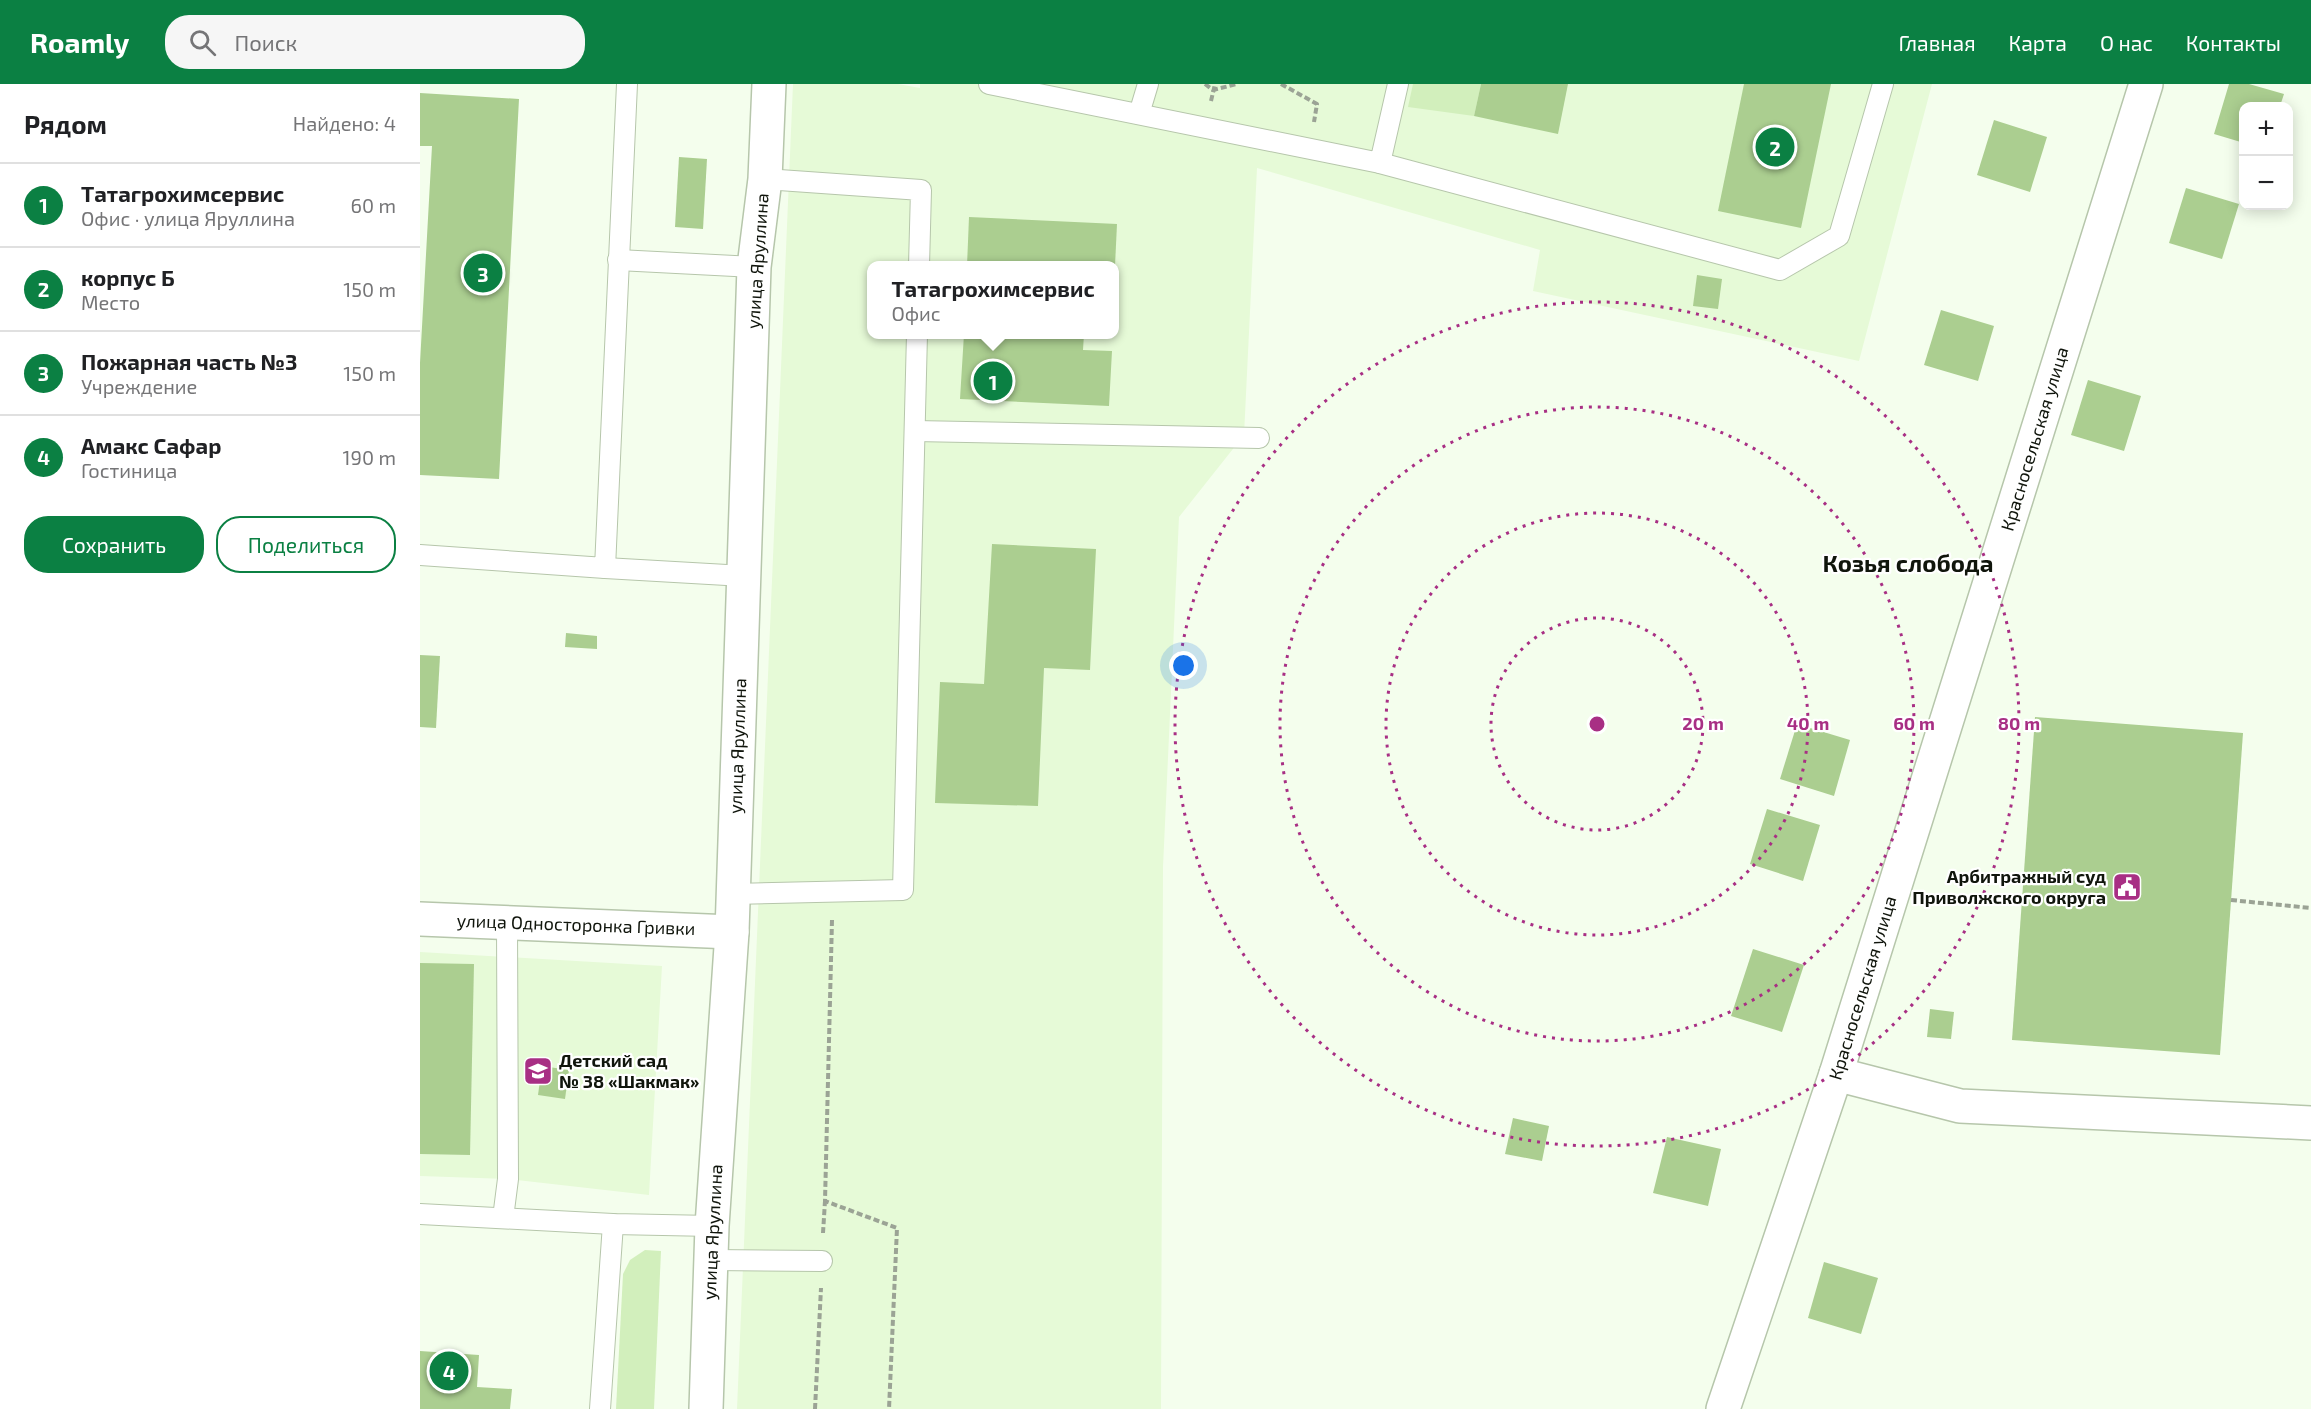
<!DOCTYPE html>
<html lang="ru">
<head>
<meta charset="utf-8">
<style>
  body { margin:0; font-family:"Exo 2",sans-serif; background:#f6f6f6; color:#202124 }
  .controls { position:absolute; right:18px; top:18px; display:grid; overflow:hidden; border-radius:12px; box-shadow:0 3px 15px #0003 }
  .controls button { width:54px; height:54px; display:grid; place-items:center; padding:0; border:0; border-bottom:2px solid #e0e0e0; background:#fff; color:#202124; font:30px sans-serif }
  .you { position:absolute; left:764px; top:582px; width:21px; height:21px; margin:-15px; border:4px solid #fff; border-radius:50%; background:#1a73e8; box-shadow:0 0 0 9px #1a73e833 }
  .badge { display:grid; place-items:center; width:39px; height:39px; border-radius:50%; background:#0b8043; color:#fff; font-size:20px; font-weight:700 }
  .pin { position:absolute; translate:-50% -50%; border:3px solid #fff; box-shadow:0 2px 6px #0006 }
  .popup { position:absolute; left:447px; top:177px; width:252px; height:78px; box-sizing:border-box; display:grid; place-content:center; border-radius:12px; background:#fff; filter:drop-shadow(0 2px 4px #0005); font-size:20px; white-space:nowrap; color:#757577 }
  .popup b { font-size:22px; color:#202124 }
  .popup::after { content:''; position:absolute; left:50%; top:100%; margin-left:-12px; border:12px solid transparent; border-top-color:#fff }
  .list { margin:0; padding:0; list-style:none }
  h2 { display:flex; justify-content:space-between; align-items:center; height:78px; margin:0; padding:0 24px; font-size:26px }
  h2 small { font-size:20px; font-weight:400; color:#757577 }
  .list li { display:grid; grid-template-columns:39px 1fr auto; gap:18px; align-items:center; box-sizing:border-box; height:84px; padding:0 24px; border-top:2px solid #e0e0e0 }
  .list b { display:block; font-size:22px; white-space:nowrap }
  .list p { margin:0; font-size:20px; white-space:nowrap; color:#757577 }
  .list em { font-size:20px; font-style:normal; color:#757577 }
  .actions { display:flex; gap:12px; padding:18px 24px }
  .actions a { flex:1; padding:14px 0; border:2px solid #0b8043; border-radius:24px; text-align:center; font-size:21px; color:#0b8043 }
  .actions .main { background:#0b8043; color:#fff }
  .icon { flex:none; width:33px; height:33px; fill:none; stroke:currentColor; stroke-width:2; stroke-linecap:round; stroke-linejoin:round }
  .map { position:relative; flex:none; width:1891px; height:1325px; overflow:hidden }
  header { display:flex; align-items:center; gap:36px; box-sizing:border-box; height:84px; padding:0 30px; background:#0b8043; color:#fff }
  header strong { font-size:28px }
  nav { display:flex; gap:33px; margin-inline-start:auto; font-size:21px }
  .search { width:420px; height:54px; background:#f6f6f6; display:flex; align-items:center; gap:15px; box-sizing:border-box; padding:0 21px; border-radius:24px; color:#757577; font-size:22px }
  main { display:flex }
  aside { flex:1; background:#fff }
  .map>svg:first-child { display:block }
  .built { fill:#e6fad7; fill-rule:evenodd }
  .green { fill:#d2efbc }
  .building { fill:#abce90 }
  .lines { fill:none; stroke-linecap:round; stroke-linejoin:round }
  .lane-casing { stroke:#b6c6ab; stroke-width:22 }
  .street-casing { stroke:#b6c6ab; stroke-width:36 }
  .secondary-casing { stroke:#b6c6ab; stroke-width:36 }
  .path { stroke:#9ba395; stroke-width:4; stroke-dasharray:6 3; stroke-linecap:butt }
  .lane { stroke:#fff; stroke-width:20 }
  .street { stroke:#fff; stroke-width:33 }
  .secondary { stroke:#fff; stroke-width:33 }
  .ring { fill:none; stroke:#a82f84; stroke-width:3; stroke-dasharray:3 6 }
  .labels { text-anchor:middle; stroke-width:4.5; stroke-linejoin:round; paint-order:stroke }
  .street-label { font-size:18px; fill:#10150c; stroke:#fff }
  .poi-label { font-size:18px; font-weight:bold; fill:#10150c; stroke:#fff; text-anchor:end }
  .district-label { font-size:24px; font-weight:bold; fill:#10150c; stroke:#fff }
  .centre { fill:#a82f84; stroke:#fff; stroke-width:3 }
  .ring-label { font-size:18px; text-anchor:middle; font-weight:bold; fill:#a82f84; stroke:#fff; stroke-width:4.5; stroke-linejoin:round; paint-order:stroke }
</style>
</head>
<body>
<header>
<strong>Roamly</strong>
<div class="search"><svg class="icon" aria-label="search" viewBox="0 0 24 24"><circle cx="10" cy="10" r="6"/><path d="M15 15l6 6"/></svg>Поиск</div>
<nav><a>Главная</a><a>Карта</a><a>О нас</a><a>Контакты</a></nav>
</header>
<main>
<aside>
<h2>Рядом<small>Найдено: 4</small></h2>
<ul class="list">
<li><span class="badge">1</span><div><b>Татагрохимсервис</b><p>Офис · улица Яруллина</p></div><em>60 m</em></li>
<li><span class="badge">2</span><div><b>корпус Б</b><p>Место</p></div><em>150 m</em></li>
<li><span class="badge">3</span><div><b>Пожарная часть №3</b><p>Учреждение</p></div><em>150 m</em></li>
<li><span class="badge">4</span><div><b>Амакс Сафар</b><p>Гостиница</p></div><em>190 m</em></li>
</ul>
<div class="actions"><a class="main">Сохранить</a><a>Поделиться</a></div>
</aside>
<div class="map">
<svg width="1891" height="1325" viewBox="0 0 1891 1325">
  <rect width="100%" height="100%" fill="#f4feed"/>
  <!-- built -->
  <g class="built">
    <path d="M373,0h105l22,4v-4h1012l-73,277 -326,-70 7,-41 -283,-82 -13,267 -65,82 -16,350 -2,542h-424zM452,182h242v68h-242z"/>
    <path d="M0,868l242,14 -13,229 -141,-16 -88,-3z"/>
  </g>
  <!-- green -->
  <g class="green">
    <path d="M993,0h68l-7,32 -66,-9z"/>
    <path d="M225,1166l16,1 -7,158h-38l7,-135 7,-14z"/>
  </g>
  <!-- building -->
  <g class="building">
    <path d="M1061,0h87l-10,50 -84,-18z"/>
    <path d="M1324,0h87l-30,144 -83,-17z"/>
    <path d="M1809,0h20l35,10 -4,12h-36v37l-30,-9z"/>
    <path d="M0,9l99,6 -20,380 -79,-4v-112l12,-217h-12z"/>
    <path d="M1574,36l53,17 -17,55 -53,-17z"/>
    <path d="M259,73l28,2 -4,70 -28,-2z"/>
    <path d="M1766,104l53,16 -17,55 -53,-16z"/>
    <path d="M549,133l148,7 -2,42h-148z"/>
    <path d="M1277,191l25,4 -4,30 -25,-3z"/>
    <path d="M1521,226l53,16 -16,55 -54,-16z"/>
    <path d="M544,250h120l-1,16 29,1 -3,55 -149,-7z"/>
    <path d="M1668,296l53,16 -17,55 -53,-16z"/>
    <path d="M572,460l104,5 -6,121 -46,-2 -6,138 -103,-3 5,-121 44,2z"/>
    <path d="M146,549l31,3v13l-32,-2z"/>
    <path d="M0,571l20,1 -4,72 -16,-1z"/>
    <path d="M1615,633l208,16 -23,322 -208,-15z"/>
    <path d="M1377,640l53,16 -16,56 -54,-17z"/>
    <path d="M1347,725l53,16 -17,56 -53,-17z"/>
    <path d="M1333,865l51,16 -22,67 -51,-16z"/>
    <path d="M0,879l54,1 -4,191 -50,-1z"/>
    <path d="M1510,925l24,3 -3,27 -24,-2z"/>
    <path d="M122,982l27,4 -4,29 -27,-4z"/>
    <path d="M1093,1034l36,8 -7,35 -37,-7z"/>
    <path d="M1247,1053l54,12 -13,57 -55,-13z"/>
    <path d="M1404,1178l54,16 -17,56 -53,-16z"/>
    <path d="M0,1267l59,4 -2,32 35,2 -2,20h-90z"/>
  </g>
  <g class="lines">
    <!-- lane casing -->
    <g class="lane-casing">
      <g id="lane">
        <path d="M569,0l391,79 18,-79"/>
        <path d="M719,30l9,-30"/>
        <path d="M960,79l400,107 59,-34 44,-152"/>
        <path d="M345,95l156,11 -2,76"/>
        <path d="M198,176l136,7"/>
        <path d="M495,347l344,7"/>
        <path d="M0,471l185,13 22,-484"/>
        <path d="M185,484l139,8"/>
        <path d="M313,810l170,-4 14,-556"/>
        <path d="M0,1130l193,10 99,2"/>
        <path d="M83,1134l5,-39 -1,-256"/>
        <path d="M291,1176l111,1"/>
        <path d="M180,1325l13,-185"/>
      </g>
    </g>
    <!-- street casing -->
    <g class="street-casing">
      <g id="street">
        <path d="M0,835l312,13"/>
        <path d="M1416,990l124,32 351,17"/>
        <path d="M1303,1325l113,-335 310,-990"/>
      </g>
    </g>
    <!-- secondary casing -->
    <g class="secondary-casing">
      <path id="secondary" d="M286,1325l6,-183 20,-294 22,-665 11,-88 4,-95"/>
    </g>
    <!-- path -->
    <g class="path">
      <path d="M785,0l8,6 24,-6"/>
      <path d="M861,0l36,20 -3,18"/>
      <path d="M791,17l4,-17"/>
      <path d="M1811,816l80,8"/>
      <path d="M412,836l-7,281 72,27 -8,181"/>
      <path d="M403,1149l2,-32"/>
      <path d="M395,1325l6,-121"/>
    </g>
    <!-- lane -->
    <use href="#lane" class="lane"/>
    <!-- street -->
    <use href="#street" class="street"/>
    <!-- secondary -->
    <use href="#secondary" class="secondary"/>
  </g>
  <!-- distance rings -->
  <g class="ring">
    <circle cx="1177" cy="640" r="106"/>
    <circle cx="1177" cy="640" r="211"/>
    <circle cx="1177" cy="640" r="317"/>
    <circle cx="1177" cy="640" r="422"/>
  </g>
  <!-- icons -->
  <defs>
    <g id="civic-square" transform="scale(1.5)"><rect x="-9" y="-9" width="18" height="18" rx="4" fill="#a82f84" stroke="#fff"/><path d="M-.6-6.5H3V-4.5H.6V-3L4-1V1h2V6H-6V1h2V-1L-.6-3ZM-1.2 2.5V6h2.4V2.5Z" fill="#fff"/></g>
    <g id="school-square" transform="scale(1.5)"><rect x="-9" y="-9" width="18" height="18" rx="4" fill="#a82f84" stroke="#fff"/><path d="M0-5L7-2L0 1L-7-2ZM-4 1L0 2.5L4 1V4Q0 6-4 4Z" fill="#fff"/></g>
  </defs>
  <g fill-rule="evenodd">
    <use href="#civic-square" x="1707" y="803"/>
    <use href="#school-square" x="118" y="987"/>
  </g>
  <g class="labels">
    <!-- street labels -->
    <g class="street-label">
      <text transform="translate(338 177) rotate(-86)" y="6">улица Яруллина</text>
      <text transform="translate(1615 355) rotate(-73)" y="6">Красносельская улица</text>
      <text transform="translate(318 662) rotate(-88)" y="6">улица Яруллина</text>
      <text transform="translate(156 841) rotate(2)" y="6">улица Односторонка Гривки</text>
      <text transform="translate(1443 904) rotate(-73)" y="6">Красносельская улица</text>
      <text transform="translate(293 1148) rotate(-87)" y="6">улица Яруллина</text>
    </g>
    <!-- poi labels -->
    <g class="poi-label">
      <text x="1686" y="799">Арбитражный суд<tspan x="1686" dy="21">Приволжского округа</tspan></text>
      <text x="139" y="983" text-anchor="start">Детский сад<tspan x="139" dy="21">№ 38 «Шакмак»</tspan></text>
    </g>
    <!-- district labels -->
    <g class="district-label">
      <text x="1488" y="488">Козья слобода</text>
    </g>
  </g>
  <circle cx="1177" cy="640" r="9" class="centre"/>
  <g class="ring-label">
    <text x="1283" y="646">20 m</text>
    <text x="1388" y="646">40 m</text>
    <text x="1494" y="646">60 m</text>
    <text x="1599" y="646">80 m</text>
  </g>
</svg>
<div class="controls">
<button>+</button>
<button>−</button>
</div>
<div class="you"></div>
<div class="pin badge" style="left:573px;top:297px">1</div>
<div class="popup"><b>Татагрохимсервис</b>Офис</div>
<div class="pin badge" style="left:1355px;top:63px">2</div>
<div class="pin badge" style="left:63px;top:189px">3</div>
<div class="pin badge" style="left:29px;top:1287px">4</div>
</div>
</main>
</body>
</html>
